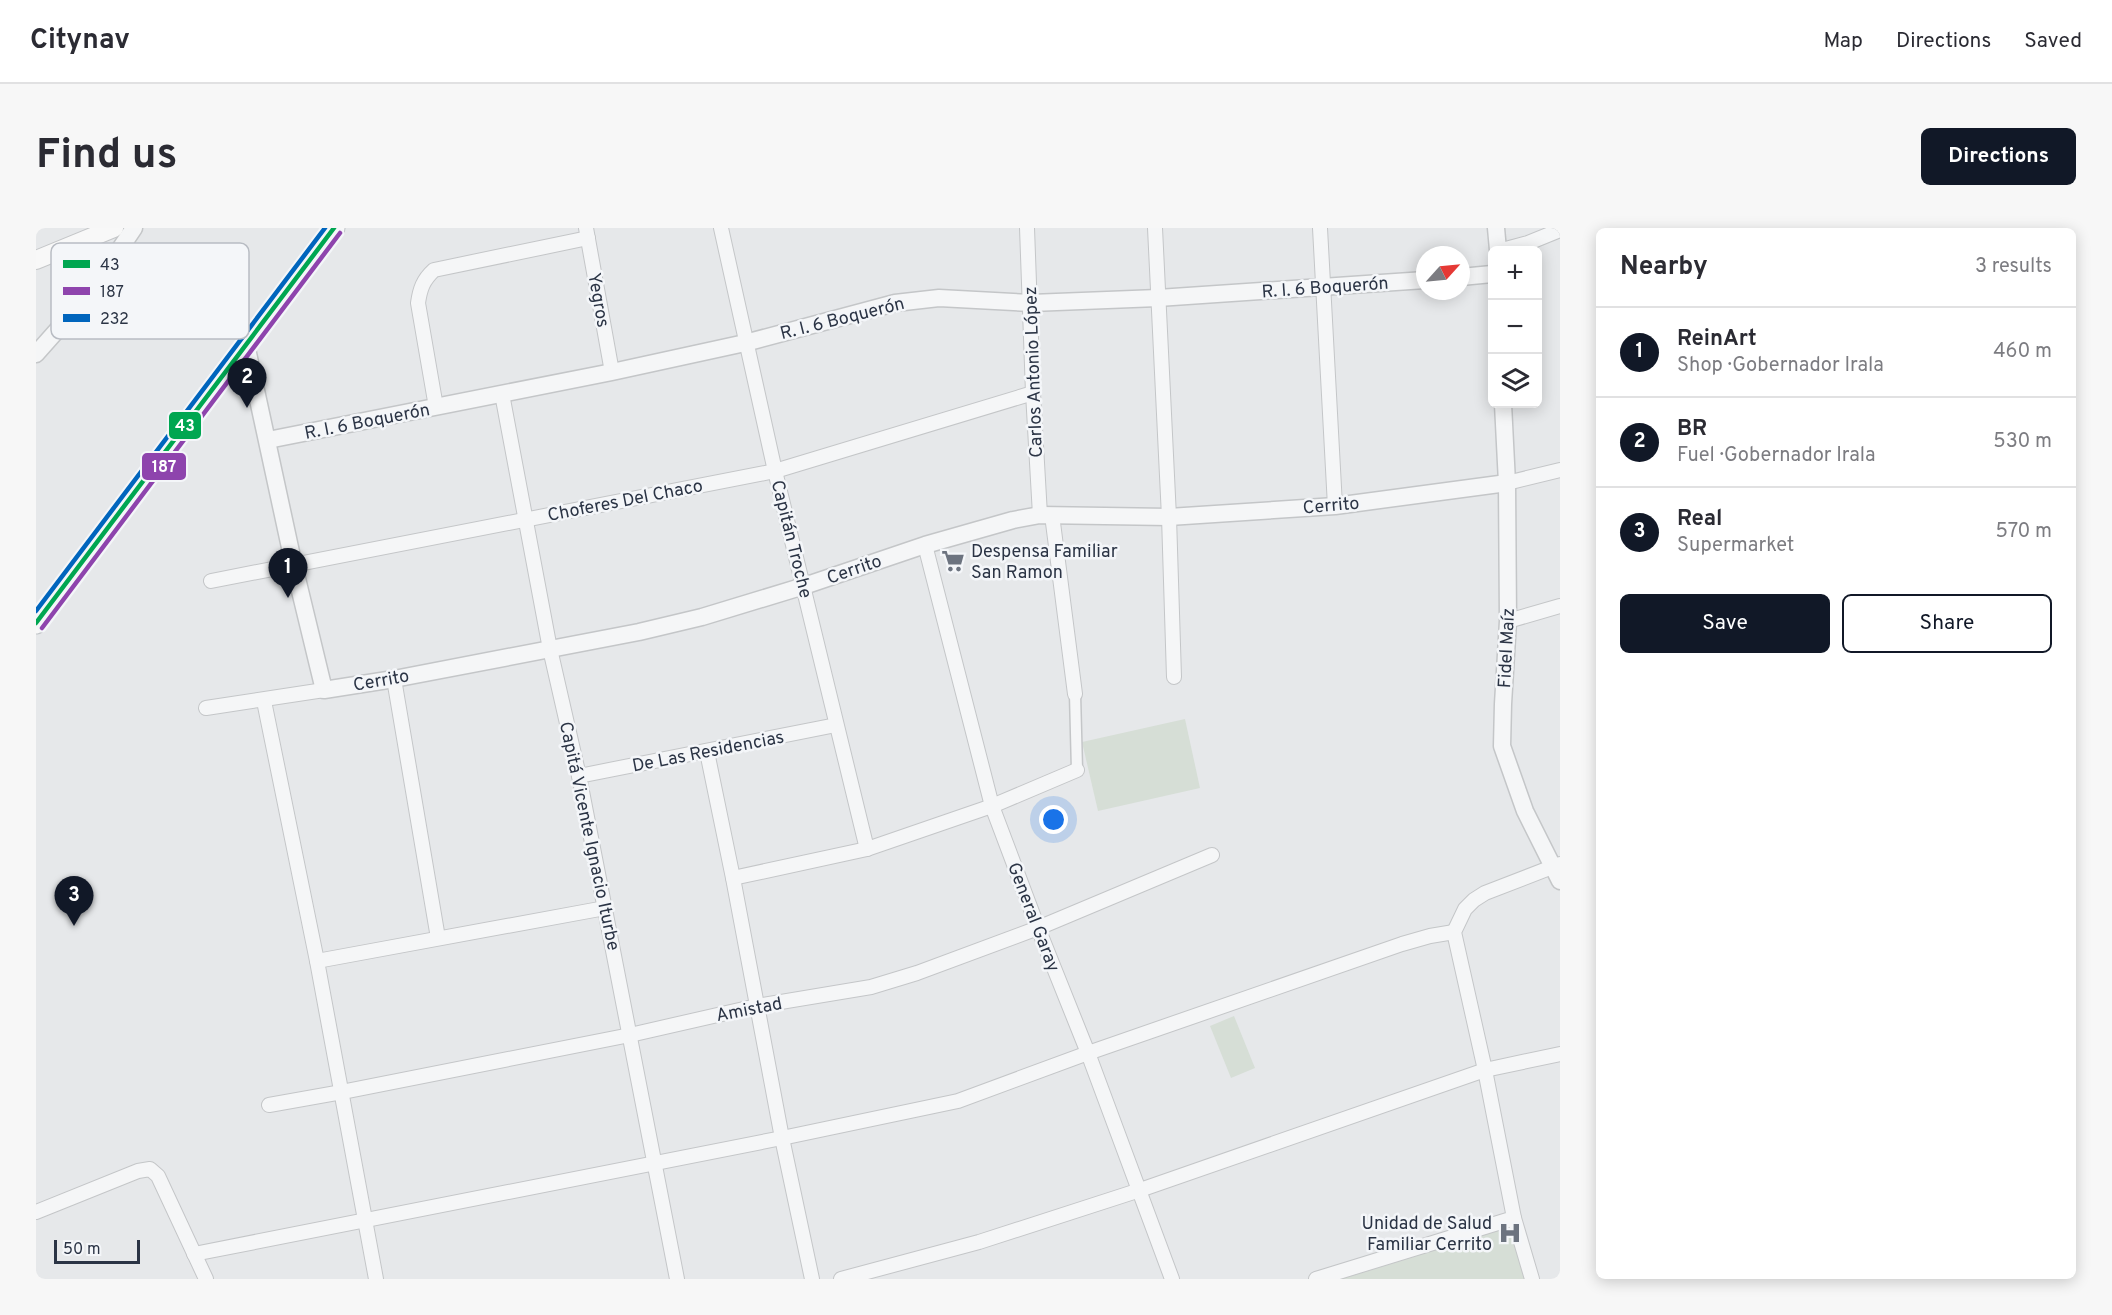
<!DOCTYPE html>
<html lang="en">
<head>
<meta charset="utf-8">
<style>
  body { margin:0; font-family:Overpass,sans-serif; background:#f7f7f7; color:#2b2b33 }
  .controls { position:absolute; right:18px; top:18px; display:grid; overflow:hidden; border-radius:9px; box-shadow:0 3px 15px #0003 }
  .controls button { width:54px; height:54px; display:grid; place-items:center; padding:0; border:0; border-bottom:2px solid #e1e1e2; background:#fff; color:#2b2b33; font:30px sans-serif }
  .compass { position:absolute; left:1380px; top:18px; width:54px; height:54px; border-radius:50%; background:#fff; box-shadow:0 3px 15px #0003; rotate:63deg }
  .scale { position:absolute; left:18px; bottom:15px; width:86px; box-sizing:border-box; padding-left:6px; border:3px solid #2b3445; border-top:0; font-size:16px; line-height:21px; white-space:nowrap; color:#2b3445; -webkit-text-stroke:4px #f4f6f9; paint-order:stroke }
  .you { position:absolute; left:1018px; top:592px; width:21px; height:21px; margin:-15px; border:4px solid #fff; border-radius:50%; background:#1a73e8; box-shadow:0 0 0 9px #1a73e833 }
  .badge { display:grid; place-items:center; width:39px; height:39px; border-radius:50%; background:#111827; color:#fff; font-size:20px; font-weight:700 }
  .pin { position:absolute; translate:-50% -50px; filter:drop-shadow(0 2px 3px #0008) }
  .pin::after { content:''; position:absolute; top:32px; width:21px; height:18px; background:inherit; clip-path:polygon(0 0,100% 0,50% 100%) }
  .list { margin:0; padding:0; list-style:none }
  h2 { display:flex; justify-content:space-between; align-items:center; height:78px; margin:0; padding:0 24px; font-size:26px }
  h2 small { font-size:20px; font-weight:400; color:#7c7c81 }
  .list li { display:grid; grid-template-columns:39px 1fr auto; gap:18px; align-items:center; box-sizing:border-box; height:90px; padding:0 24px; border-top:2px solid #e1e1e2 }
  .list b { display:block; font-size:22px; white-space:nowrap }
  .list p { margin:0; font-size:20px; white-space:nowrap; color:#7c7c81 }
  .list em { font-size:20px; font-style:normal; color:#7c7c81 }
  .actions { display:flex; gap:12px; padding:18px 24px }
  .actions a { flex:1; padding:14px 0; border:2px solid #111827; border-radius:9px; text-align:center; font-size:21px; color:#111827 }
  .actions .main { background:#111827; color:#fff }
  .icon { flex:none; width:33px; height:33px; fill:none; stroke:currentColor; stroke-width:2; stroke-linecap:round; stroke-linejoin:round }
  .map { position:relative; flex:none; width:1524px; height:1051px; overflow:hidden; border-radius:9px }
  header { display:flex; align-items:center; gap:36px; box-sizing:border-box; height:84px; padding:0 30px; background:#fff; border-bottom:2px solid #e1e1e2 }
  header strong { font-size:28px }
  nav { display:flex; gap:33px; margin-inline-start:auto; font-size:21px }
  .intro { display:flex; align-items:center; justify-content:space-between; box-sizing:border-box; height:144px; padding:0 36px }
  h1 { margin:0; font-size:42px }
  .button { padding:15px 27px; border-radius:9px; background:#111827; color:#fff; font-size:21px; font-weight:700 }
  main { display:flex; gap:36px; padding:0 36px }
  aside { flex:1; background:#fff; border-radius:9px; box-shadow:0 3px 15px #0003 }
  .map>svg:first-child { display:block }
  .park { fill:#d6ded6 }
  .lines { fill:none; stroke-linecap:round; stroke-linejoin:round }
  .pedestrian-casing { stroke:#c4c6c8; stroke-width:13 }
  .minor-casing { stroke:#c4c6c8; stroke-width:16 }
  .tertiary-casing { stroke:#c4c6c8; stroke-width:19 }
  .secondary-casing { stroke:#c4c6c8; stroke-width:20 }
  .primary-casing { stroke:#c2c5c8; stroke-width:23 }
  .pedestrian { stroke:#f5f6f7; stroke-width:10 }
  .minor { stroke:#f5f6f7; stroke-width:14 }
  .tertiary { stroke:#f5f6f7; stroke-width:16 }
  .secondary { stroke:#f8f8f8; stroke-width:18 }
  .primary { stroke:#f8f8f8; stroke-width:21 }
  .bus-1-casing { stroke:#f4f6f9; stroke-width:9 }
  .bus-2-casing { stroke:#f4f6f9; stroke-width:9 }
  .bus-3-casing { stroke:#f4f6f9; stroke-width:9 }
  .bus-1 { stroke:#00a651; stroke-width:4.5 }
  .bus-2 { stroke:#8e44ad; stroke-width:4.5 }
  .bus-3 { stroke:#0065bd; stroke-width:4.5 }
  .labels { text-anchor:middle; stroke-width:5; stroke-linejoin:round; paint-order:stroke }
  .street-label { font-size:18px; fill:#2b3445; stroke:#f4f6f9 }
  .poi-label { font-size:18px; fill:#2b3445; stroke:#f4f6f9; text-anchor:start }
  .key { fill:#f4f6f9; stroke:#b8bcc3; stroke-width:1.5 }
  .key-label { font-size:16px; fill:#2b3445 }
  .line-badge { stroke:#f4f6f9; stroke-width:2 }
  .badge-label { font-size:16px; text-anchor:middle; font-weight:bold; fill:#fff }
</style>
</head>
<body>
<header>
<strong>Citynav</strong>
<nav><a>Map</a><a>Directions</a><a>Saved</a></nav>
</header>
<div class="intro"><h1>Find us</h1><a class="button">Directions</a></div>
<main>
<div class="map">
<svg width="1524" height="1051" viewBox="0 0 1524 1051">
  <rect width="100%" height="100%" fill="#e6e8ea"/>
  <!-- park -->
  <g class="park">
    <path d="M1149,491l15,69 -102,23 -16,-69z"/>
    <path d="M1198,788l21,52 -24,10 -21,-52z"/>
    <path d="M1475,995l17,56h-193z"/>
  </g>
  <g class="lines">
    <!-- pedestrian casing -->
    <g class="pedestrian-casing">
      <path id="pedestrian" d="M1039,466l2,76"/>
    </g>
    <!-- minor casing -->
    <g class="minor-casing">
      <g id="minor">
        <path d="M550,0l26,144"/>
        <path d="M685,0l54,243 92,378"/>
        <path d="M991,0l6,165 7,122"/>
        <path d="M1119,0l14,289 5,160"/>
        <path d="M1284,0l15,278"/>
        <path d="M1466,22l26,-7 32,-13"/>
        <path d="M466,166l48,255 29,127 98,503"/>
        <path d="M400,179l-18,-104c2,-14 5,-23 16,-33l154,-32"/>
        <path d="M1471,255l53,-13"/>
        <path d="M1016,287l23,179"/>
        <path d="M889,317l67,261 46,122 50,125 84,226"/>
        <path d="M175,353l564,-110 258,-78"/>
        <path d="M1472,393l52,-15"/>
        <path d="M358,451l44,259"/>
        <path d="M228,473l53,260 59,318"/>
        <path d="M170,480l118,-18"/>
        <path d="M671,524l26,126 49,260 30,141"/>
        <path d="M543,548l257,-51"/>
        <path d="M697,650l134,-29 125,-43 85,-36"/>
        <path d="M281,733l288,-53"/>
        <path d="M233,877l73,-13 288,-57 127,-29 114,-19 46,-14 121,-45 174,-73"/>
        <path d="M0,984l102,-41 12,-2 8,7 48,103"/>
        <path d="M1478,990l18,61"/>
        <path d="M158,1026l588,-116 176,-37 130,-48 314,-109 28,-8 24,-4"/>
        <path d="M805,1051l138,-37 161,-52 345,-120 75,-16"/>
        <path d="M1280,1051l198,-61 -29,-148 -31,-138 11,-23 9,-9 11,-7 75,-29"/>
      </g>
    </g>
    <!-- tertiary casing -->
    <g class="tertiary-casing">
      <g id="tertiary">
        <path d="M1460,0l2,22"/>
        <path d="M1425,49l31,-3"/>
        <path d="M210,116l48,222 30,124 70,-11 245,-47 63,-15 102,-31 121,-41 88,-25 27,-5 129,2 166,-11 172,-23"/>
        <path d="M0,126l55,-62 43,-64"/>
        <path d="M1467,176l4,79 1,138 -5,83 -1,42 23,65 35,70"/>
        <path d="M232,212l344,-68 133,-29 150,-40 44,-5 92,5 127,-5 267,-18"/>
      </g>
    </g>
    <!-- secondary casing -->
    <g class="secondary-casing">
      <path id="secondary" d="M0,32l78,-32"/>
    </g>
    <!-- primary casing -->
    <g class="primary-casing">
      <path id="primary" d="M0,395l298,-395"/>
    </g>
    <!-- pedestrian -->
    <use href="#pedestrian" class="pedestrian"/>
    <!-- minor -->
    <use href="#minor" class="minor"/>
    <!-- tertiary -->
    <use href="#tertiary" class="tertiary"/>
    <!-- secondary -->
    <use href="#secondary" class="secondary"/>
    <!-- primary -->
    <use href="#primary" class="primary"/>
    <!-- bus-1 casing -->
    <g class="bus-1-casing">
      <path id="bus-1" d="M0,395l298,-395"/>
    </g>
    <!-- bus-2 casing -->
    <g class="bus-2-casing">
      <path id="bus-2" d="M6,400l298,-395"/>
    </g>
    <!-- bus-3 casing -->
    <g class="bus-3-casing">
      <path id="bus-3" d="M0,383l289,-383"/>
    </g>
    <!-- bus-1 -->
    <use href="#bus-1" class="bus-1"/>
    <!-- bus-2 -->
    <use href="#bus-2" class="bus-2"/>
    <!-- bus-3 -->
    <use href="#bus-3" class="bus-3"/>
  </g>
  <!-- icons -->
  <defs>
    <g id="supermarket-bare" transform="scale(1.8)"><path d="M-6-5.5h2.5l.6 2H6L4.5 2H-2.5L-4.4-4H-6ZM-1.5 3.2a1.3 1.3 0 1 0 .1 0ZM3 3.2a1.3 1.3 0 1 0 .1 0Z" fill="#6c737f" stroke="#f4f6f9" stroke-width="2.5" paint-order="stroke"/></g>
    <g id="hospital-bare" transform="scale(1.8)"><path d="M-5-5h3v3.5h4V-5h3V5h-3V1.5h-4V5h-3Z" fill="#6c737f" stroke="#f4f6f9" stroke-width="2.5" paint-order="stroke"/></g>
  </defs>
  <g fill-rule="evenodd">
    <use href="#supermarket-bare" x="917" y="333"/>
    <use href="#hospital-bare" x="1474" y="1005"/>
  </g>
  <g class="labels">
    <!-- street labels -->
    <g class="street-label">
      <text transform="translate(1289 59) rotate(-4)" y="6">R. I. 6 Boquerón</text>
      <text transform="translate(563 72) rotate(80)" y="6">Yegros</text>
      <text transform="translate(806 90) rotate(-14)" y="6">R. I. 6 Boquerón</text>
      <text transform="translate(997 144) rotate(-92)" y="6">Carlos Antonio López</text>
      <text transform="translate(331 193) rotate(-11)" y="6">R. I. 6 Boquerón</text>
      <text transform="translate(589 272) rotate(-11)" y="6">Choferes Del Chaco</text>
      <text transform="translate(1295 277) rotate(-5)" y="6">Cerrito</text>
      <text transform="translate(756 311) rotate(76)" y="6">Capitán Troche</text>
      <text transform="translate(818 341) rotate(-19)" y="6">Cerrito</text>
      <text transform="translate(1470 420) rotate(-87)" y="6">Fidel Maíz</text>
      <text transform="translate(345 452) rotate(-10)" y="6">Cerrito</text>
      <text transform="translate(672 523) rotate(-11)" y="6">De Las Residencias</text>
      <text transform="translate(554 608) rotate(78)" y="6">Capitá Vicente Ignacio Iturbe</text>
      <text transform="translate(998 689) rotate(69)" y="6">General Garay</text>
      <text transform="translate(713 781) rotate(-11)" y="6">Amistad</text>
    </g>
    <!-- poi labels -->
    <g class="poi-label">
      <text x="935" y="329">Despensa Familiar<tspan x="935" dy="21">San Ramon</tspan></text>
      <text x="1456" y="1001" text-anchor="end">Unidad de Salud<tspan x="1456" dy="21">Familiar Cerrito</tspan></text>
    </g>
  </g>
  <!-- legend -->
  <rect x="15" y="15" width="198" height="96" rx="9" class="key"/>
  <rect x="27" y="32" width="27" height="8" fill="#00a651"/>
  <rect x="27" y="59" width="27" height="8" fill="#8e44ad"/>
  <rect x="27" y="86" width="27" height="8" fill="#0065bd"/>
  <g class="key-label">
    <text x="64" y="42">43</text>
    <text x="64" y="69">187</text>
    <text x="64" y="96">232</text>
  </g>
  <g class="line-badge">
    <rect x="132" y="183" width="34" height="29" rx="6" fill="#00a651"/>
    <rect x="105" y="224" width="46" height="29" rx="6" fill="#8e44ad"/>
  </g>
  <g class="badge-label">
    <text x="149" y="203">43</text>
    <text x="128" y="244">187</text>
  </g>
</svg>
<div class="controls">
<button>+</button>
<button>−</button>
<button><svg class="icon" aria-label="layers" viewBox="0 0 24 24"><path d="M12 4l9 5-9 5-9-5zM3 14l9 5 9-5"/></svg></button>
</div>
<svg class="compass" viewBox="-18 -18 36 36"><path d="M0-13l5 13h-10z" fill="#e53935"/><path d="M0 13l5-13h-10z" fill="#7c7c81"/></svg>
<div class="scale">50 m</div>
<div class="you"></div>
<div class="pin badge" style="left:252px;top:370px">1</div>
<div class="pin badge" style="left:211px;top:180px">2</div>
<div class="pin badge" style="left:38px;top:698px">3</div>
</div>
<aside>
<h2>Nearby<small>3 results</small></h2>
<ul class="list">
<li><span class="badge">1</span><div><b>ReinArt</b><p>Shop · Gobernador Irala</p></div><em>460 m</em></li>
<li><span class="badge">2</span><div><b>BR</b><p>Fuel · Gobernador Irala</p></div><em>530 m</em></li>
<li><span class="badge">3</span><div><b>Real</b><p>Supermarket</p></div><em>570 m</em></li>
</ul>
<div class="actions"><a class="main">Save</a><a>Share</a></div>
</aside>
</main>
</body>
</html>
